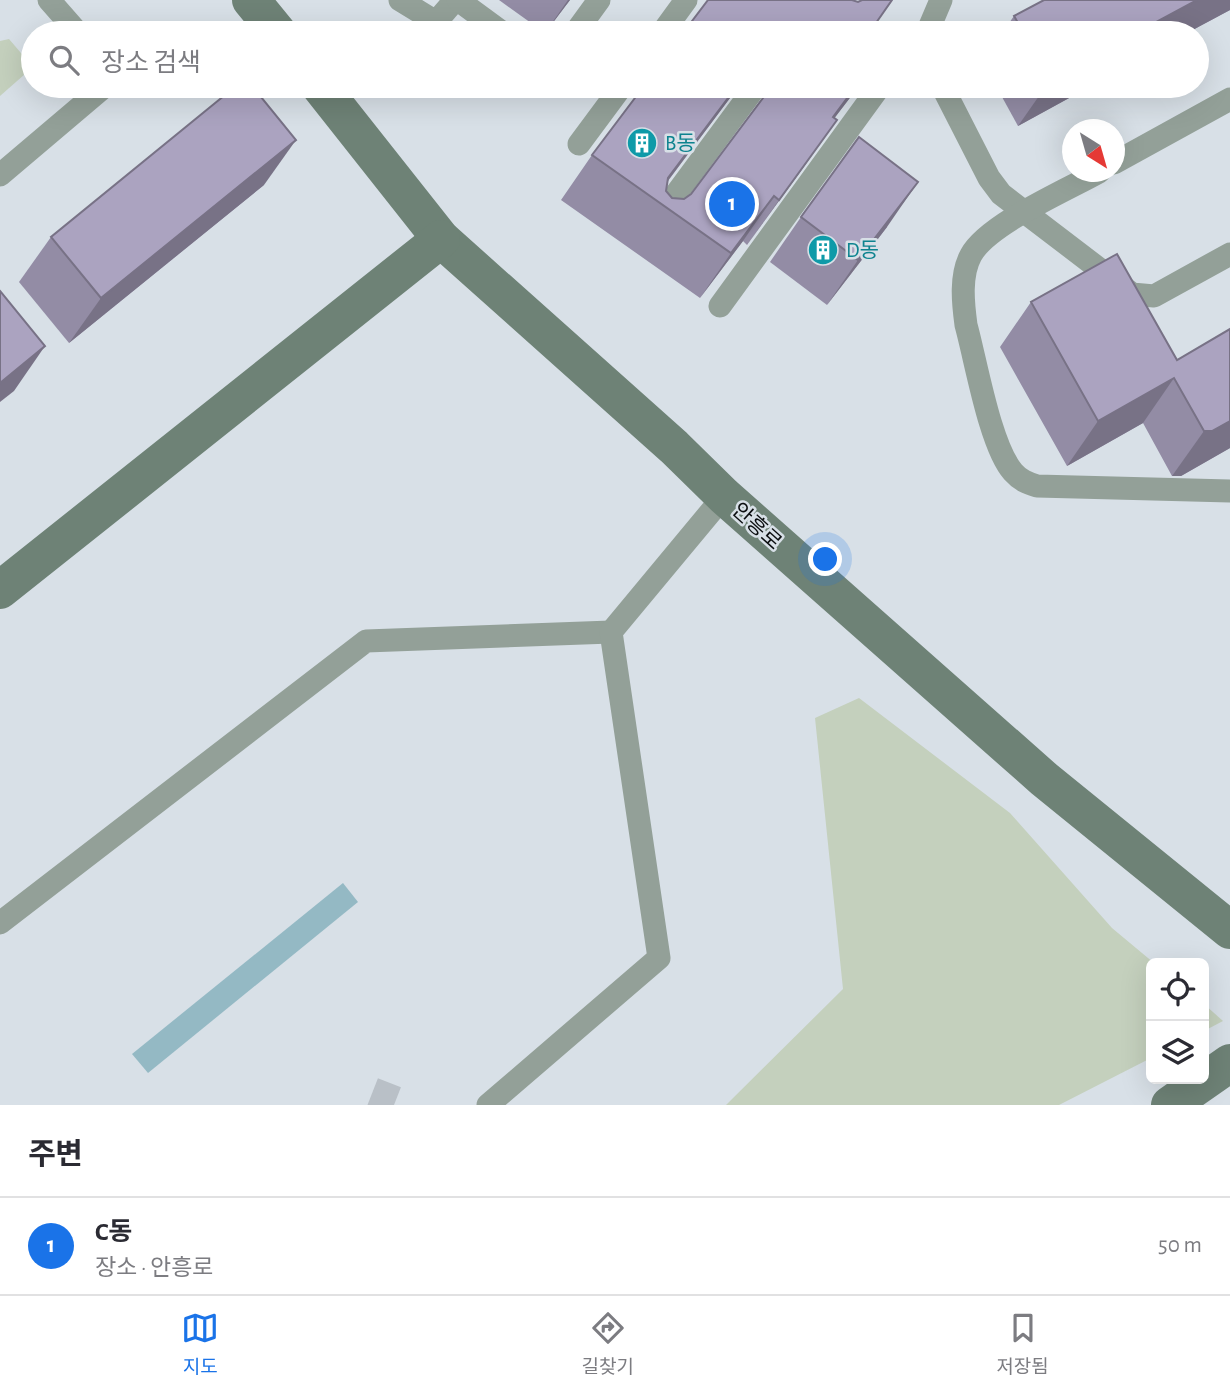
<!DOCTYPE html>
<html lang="ko">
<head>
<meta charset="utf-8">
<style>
  body { margin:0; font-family:"Alegreya Sans","Noto Sans KR",sans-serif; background:#f7f7f7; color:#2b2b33 }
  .controls { position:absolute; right:21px; bottom:21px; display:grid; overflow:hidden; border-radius:10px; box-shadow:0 7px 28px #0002 }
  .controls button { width:63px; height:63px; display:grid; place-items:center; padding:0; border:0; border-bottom:2px solid #e1e1e2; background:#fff; color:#2b2b33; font:35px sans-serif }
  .compass { position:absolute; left:1062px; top:119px; width:63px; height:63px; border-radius:50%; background:#fff; box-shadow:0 7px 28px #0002; rotate:143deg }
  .you { position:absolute; left:826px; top:560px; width:24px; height:24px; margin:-18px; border:5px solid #fff; border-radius:50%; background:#1a73e8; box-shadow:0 0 0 10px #1a73e833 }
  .badge { display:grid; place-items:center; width:46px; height:46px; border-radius:50%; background:#1a73e8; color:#fff; font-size:23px; font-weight:700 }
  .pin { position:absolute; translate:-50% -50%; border:4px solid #fff; box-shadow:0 2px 7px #0006 }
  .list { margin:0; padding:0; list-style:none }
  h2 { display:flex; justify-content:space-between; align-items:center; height:91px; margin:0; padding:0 28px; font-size:30px }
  h2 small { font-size:23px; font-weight:400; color:#7c7c81 }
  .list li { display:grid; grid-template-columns:46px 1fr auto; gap:21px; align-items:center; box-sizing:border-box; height:98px; padding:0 28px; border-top:2px solid #e1e1e2 }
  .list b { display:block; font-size:26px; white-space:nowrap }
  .list p { margin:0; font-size:23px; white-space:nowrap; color:#7c7c81 }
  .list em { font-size:23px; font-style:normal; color:#7c7c81 }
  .icon { flex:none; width:38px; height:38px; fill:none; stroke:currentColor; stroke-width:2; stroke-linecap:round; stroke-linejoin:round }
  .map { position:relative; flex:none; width:1230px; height:1105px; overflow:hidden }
  .search { position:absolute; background:#fff; box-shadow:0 7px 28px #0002; left:21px; right:21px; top:21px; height:77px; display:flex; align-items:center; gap:18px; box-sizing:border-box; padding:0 24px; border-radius:38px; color:#7c7c81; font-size:26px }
  .sheet { height:189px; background:#fff }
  nav { display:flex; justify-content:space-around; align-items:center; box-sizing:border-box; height:98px; border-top:2px solid #e1e1e2; background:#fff; font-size:19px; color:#7c7c81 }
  nav a { display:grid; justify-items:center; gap:4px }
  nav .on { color:#1a73e8 }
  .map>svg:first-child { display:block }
  .green { fill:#c4d0bd }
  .water { fill:#94b9c4 }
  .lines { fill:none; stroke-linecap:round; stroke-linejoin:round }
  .street-tunnel { stroke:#b9c0c7; stroke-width:38; stroke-dasharray:38 19; stroke-linecap:butt }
  .lane { stroke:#93a098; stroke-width:23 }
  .secondary { stroke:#6e8276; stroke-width:38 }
  .wall { fill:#938ca5 }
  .shaded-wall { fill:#787286 }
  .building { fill:#aba3c0; stroke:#787286; stroke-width:2 }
  .labels { text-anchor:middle; stroke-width:5; stroke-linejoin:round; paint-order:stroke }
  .culture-label { font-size:21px; fill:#0d838f; stroke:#d8e0e7; text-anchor:start }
  .street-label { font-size:21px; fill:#0b0e10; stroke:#d8e0e7 }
</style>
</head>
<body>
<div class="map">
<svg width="1230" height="1105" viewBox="0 0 1230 1105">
  <rect width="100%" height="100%" fill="#d8e0e7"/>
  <!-- green -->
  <g class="green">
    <path d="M9,39l24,28 -33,29v-55z"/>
    <path d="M859,698l151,115 102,115 42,35h-3v95l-92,47h-333l117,-116 -28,-271z"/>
    <path d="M1204,1004l19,17 -19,10z"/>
  </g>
  <!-- water -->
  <path class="water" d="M343,883l15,19 -210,171 -16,-19z"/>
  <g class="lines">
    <!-- street-tunnel -->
    <path class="street-tunnel" d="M371,1096l23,9"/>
    <!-- lane -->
    <g class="lane">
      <path d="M49,0l29,33"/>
      <path d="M400,0l36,22 19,-22"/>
      <path d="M458,0l45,33"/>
      <path d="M575,33l24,-33"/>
      <path d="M662,33l24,-33"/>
      <path d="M927,33l14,-33"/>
      <path d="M942,86l47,92 12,16 131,100 22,2 76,-42"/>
      <path d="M579,144l43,-58"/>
      <path d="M1114,163l116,-64"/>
      <path d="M1099,172c-32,18 -111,52 -128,83 -11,20 -8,48 -5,70 10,36 24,121 47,147 7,8 14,11 24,14l193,5"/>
      <path d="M0,175l105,-89"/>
      <path d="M656,221l100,-135"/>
      <path d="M720,306l160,-220"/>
      <path d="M0,923l366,-282 245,-9"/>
      <path d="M488,1105l171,-147 -48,-326 113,-136"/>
    </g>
    <!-- secondary -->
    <g class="secondary">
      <path d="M251,0l27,33"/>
      <path d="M320,86l121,153 233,208 50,49 320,283 186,151"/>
      <path d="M0,590l441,-351"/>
      <path d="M1170,1105l60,-42"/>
    </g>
  </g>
  <!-- wall -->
  <g class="wall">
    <path d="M499,0h71l-25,33z"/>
    <path d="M1230,0v10l-43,23h-185l12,-17z"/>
    <path d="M739,86l-71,95 -2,10 6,7 12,1 7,-5 78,-105v-3h90l-25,32 -29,47 -58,80 -4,-4 -43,57 -139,-98 31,-45z"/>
    <path d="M996,86h95l-73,40z"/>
    <path d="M264,185l-195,158 -50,-61 32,-45z"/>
    <path d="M801,217l86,10 -60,78 -57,-43z"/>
    <path d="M1031,302l146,58 53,88 -49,28h-9l-29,-53 -76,43 -67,-119z"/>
  </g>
  <!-- shaded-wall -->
  <g class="shaded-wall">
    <path d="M568,0h2l-25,33z"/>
    <path d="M1197,0h33v10l-43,23h-51z"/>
    <path d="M788,27l8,3 -2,3h-18z"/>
    <path d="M737,86h2l-85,113 14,-21z"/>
    <path d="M856,86h3l-58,76 32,-45z"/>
    <path d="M1046,86h45l-73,40z"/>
    <path d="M837,120l-32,45 -58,80 32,-45z"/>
    <path d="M296,140l-32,45 -195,158 32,-45z"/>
    <path d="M918,182l-31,45 -60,78 31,-45z"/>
    <path d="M774,196l-31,45 -43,57 31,-45z"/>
    <path d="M45,346l-31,45 -14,11v-19z"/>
    <path d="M1174,378l-31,45 -76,43 31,-45z"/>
    <path d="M1230,421v27l-49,28h-9l32,-45z"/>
  </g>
  <!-- building -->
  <g class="building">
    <path d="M708,0h144l6,2 4,-2h30l-16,23 13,10h-91l-2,-3 -8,-3 -12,6h-93z"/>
    <path d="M1044,0h153l-61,33h-112l-10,-17z"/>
    <path d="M236,86h16l44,54 -195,158 -50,-61z"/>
    <path d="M644,86h93l-69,92 -2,13 6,7 12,1 7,-5 81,-108h84l-23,31 4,3 -58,80 -5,-4 -43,57 -139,-98z"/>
    <path d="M859,137l59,45 -60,78 -57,-43z"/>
    <path d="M1117,254l60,106 53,-31v92l-18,10h-8l-30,-53 -76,43 -67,-119z"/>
    <path d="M0,291l45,55 -45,37z"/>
  </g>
  <!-- icons -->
  <defs>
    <g id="building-disc" transform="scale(1.575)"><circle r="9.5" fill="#0f9aa8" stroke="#d8e0e7"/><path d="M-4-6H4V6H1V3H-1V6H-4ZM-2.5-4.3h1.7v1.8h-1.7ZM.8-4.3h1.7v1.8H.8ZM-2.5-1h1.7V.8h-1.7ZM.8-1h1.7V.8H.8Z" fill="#fff"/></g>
  </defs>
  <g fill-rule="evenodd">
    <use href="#building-disc" x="642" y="143"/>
    <use href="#building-disc" x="823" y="250"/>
  </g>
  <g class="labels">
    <!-- culture labels -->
    <g class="culture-label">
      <text x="665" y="150">B동</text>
      <text x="846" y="257">D동</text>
    </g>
    <!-- street labels -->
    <g class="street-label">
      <text transform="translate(757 526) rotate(42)" y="7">안흥로</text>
    </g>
  </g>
</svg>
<div class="controls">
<button><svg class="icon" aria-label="locate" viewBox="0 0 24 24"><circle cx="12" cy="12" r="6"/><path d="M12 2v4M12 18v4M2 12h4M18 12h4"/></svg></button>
<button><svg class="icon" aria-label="layers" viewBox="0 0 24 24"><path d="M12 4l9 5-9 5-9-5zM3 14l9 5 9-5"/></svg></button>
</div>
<svg class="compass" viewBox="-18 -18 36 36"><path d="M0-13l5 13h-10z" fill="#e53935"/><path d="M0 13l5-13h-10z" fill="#7c7c81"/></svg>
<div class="you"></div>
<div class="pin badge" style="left:732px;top:204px">1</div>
<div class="search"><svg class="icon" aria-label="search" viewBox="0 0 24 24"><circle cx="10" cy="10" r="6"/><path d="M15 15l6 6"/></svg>장소 검색</div>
</div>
<section class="sheet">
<h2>주변<small></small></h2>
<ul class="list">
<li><span class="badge">1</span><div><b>C동</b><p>장소 · 안흥로</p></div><em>50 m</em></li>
</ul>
</section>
<nav>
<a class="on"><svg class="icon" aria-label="map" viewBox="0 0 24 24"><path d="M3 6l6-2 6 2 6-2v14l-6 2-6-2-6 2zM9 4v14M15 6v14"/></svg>지도</a>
<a><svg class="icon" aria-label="directions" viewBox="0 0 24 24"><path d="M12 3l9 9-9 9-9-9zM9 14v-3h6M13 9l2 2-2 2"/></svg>길찾기</a>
<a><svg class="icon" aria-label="saved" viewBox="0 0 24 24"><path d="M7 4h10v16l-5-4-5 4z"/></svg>저장됨</a>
</nav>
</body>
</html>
